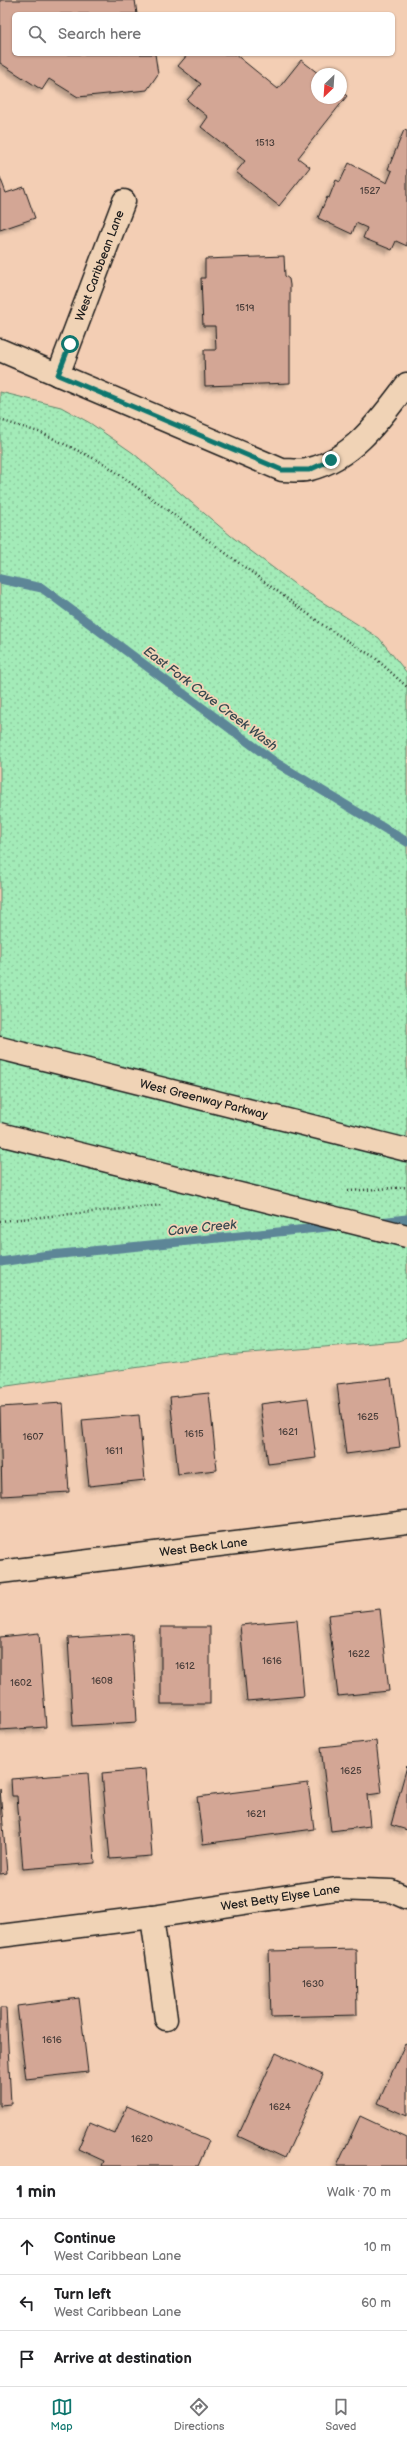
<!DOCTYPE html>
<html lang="en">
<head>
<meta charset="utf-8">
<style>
  body { margin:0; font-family:"Balsamiq Sans",sans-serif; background:#f2f2f2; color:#202124 }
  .compass { position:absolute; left:311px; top:68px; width:36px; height:36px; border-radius:50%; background:#fff; box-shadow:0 1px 3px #0004; rotate:205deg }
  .stop { position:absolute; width:12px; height:12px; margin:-9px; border:3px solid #0f766e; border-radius:50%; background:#fff }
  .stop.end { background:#0f766e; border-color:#fff; box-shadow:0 1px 4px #0008 }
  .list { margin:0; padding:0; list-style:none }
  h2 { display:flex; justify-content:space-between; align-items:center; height:52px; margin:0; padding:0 16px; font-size:17px }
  h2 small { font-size:13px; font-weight:400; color:#757577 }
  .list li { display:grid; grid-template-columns:26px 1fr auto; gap:12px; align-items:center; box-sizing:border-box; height:56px; padding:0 16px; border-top:1px solid #e0e0e0 }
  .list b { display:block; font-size:15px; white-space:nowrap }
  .list p { margin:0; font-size:13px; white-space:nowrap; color:#757577 }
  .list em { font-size:13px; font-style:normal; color:#757577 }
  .icon { flex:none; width:22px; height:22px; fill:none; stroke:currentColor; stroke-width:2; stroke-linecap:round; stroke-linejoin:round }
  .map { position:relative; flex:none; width:407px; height:2166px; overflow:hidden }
  .search { position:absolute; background:#fff; box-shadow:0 1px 3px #0004; left:12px; right:12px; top:12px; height:44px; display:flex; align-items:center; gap:10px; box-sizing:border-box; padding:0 14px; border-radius:6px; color:#757577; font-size:15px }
  .sheet { height:220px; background:#fff }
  nav { display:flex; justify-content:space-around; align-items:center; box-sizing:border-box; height:56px; border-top:1px solid #e0e0e0; background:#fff; font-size:11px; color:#757577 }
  nav a { display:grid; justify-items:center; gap:2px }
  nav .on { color:#0f766e }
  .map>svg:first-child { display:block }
  .grass { fill:url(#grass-dots); stroke:#60846a }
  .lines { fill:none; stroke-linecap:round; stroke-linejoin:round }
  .stream { stroke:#5d8697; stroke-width:9 }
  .building { fill:#d3a695; stroke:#1c1c1c; filter:url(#shadow) }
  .street-casing { stroke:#1c1c1c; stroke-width:25 }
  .secondary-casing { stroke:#1c1c1c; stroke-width:25 }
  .path { stroke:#1c1c1c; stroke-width:2.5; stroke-dasharray:1 3; stroke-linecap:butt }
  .street { stroke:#f0d3b6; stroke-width:22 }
  .secondary { stroke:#f0d3b6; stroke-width:22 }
  .secondary-bridge-casing { stroke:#1c1c1c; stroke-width:25; stroke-linecap:butt }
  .secondary-bridge { stroke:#f0d3b6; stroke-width:22 }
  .route { stroke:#0f766e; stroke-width:5 }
  .labels { text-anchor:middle; stroke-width:3.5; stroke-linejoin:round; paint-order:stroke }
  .number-label { font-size:10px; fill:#4a3e3a }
  .street-label { font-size:12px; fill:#1c1c1c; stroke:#f0d3b6 }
  .water-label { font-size:13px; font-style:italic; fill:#37484f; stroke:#f0d3b6 }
</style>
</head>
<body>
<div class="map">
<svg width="407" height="2166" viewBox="0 0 407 2166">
  <defs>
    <pattern id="grass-dots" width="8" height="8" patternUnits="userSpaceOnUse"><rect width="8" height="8" fill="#a3ebb8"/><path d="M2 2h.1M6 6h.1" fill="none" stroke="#8cc99e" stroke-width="1.8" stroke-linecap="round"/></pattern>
    <filter id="shadow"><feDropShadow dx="-3.5" dy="3.5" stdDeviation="2" flood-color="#0004"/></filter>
  </defs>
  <rect width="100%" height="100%" fill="#f3ceb4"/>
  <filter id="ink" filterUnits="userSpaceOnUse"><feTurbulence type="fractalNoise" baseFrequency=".025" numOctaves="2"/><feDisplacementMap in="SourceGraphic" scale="8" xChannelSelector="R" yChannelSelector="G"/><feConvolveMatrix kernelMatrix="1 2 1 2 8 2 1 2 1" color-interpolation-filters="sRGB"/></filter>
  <g filter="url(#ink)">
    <!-- grass -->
    <path class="grass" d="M0,392l61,15 29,16 43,30 98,83 66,50 82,52 28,35v665l-9,3 -173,14 -225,32z"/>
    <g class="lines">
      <!-- stream -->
      <g class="stream">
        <path d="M0,579l42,9 233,174 132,80"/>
        <path d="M379,1222l28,-3"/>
        <path d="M0,1262l41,-6 296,-30"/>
      </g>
    </g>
    <!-- building -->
    <g class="building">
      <path d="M0,0h135l2,14h-123v40h141l3,20 -11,16 -69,7 -29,-18 -7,11 -42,-27z"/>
      <path d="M188,54h47l43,35 23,-29 18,14h-2v24h24v-7l6,5 -49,62 12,9 -31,39 -43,-34 9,-11 -44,-34 7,-10 -21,-17 14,-16 -23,-18z"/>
      <path d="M404,130l3,1v115l-11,-5 -4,9 -29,-12 4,-10 -11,-5 -4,11 -34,-16 9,-21 2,1 7,-18 4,2 9,-19 38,20 5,-12 -4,-2z"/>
      <path d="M0,177l6,16 18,-6 11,31 -35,12z"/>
      <path d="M284,256l1,20 4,3 1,6v98l-85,3 -1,-36h12l-1,-24h-12l-2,-48h4v-19z"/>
      <path d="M391,1378l9,69 -54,7 -9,-70z"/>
      <path d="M209,1393l8,77 -39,4 -8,-77z"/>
      <path d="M308,1398l8,60 -48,6 -8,-60z"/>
      <path d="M63,1403l6,89 -67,4 -2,-89z"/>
      <path d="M139,1415l6,65 -56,6 -7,-66z"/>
      <path d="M380,1609l9,82 -51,5 -10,-81z"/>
      <path d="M297,1620l7,76 -57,5 -7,-76z"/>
      <rect x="161" y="1627" width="49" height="77"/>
      <path d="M39,1633l7,94 -46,3v-93z"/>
      <path d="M132,1634l5,88 -64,4 -5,-88z"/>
      <path d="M376,1741l6,52 -15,2 3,31 -39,5 -10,-84z"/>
      <path d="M407,1766v64l-16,-5z"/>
      <path d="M145,1769l7,87 -42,3 -8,-86z"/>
      <path d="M88,1773l7,90 -72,6 -6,-73h-5l-1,-17z"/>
      <path d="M308,1783l6,46 -111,15 -6,-47z"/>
      <path d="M0,1789l7,84 -7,1z"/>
      <path d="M356,1949l1,66 -86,2 -2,-66z"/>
      <path d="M79,1998l9,74 -62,7 -9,-73z"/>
      <path d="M0,2008h6l5,96 -11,1z"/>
      <path d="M405,2044l2,1v71l-29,-13z"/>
      <path d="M276,2053l47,22 -38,83 -47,-22z"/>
      <path d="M127,2106l82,35 -11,25h-96l2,-5 -26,-12 11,-26 26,11z"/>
      <path d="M360,2116l47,22v28h-70z"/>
    </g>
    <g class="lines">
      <!-- street casing -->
      <g class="street-casing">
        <g id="street">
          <path d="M0,350l282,120c9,0 20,2 28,-1 44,-11 71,-51 97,-85"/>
          <path id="s1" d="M58,375l66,-174"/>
          <path id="s2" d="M0,1572l407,-50"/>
          <path d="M152,1917l14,102"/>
          <path id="s3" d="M0,1936l152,-19 184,-28 55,2 16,7"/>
        </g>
      </g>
      <!-- secondary casing -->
      <g class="secondary-casing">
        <g id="secondary">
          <path id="s4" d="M0,1048l407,102"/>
        </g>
      </g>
      <!-- path -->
      <g class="path">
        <path d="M0,420l42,13 63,31 222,164 47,29 33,30"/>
        <path d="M348,1191l59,-4"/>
        <path d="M0,1221l163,-16"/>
      </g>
      <!-- street -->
      <use href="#street" class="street"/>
      <!-- secondary -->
      <use href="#secondary" class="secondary"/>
      <!-- secondary-bridge casing -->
      <g class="secondary-bridge-casing">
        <path id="secondary-bridge" d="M0,1134l407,102"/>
      </g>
      <!-- secondary-bridge -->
      <use href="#secondary-bridge" class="secondary-bridge"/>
    </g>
  </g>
  <g class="lines" filter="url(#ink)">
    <!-- route -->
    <path class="route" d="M70,344l-12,31 224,95h27l22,-10"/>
  </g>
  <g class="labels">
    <!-- number labels -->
    <g class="number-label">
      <text x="265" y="146">1513</text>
      <text x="370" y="194">1527</text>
      <text x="245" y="311">1519</text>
      <text x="368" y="1420">1625</text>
      <text x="288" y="1435">1621</text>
      <text x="194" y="1437">1615</text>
      <text x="33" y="1440">1607</text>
      <text x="114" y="1454">1611</text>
      <text x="359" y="1657">1622</text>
      <text x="272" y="1664">1616</text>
      <text x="185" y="1669">1612</text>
      <text x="102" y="1684">1608</text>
      <text x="21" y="1686">1602</text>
      <text x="351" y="1774">1625</text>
      <text x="256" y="1817">1621</text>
      <text x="313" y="1987">1630</text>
      <text x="52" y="2043">1616</text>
      <text x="280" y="2110">1624</text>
      <text x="142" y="2142">1620</text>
    </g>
    <!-- street labels -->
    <g class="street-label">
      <text dy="4" stroke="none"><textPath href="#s1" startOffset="117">West Caribbean Lane</textPath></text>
      <text dy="4" stroke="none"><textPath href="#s4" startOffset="210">West Greenway Parkway</textPath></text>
      <text dy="4" stroke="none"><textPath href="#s2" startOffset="205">West Beck Lane</textPath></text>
      <text dy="4" stroke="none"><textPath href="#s3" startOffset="283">West Betty Elyse Lane</textPath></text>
    </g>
    <!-- water labels -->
    <g class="water-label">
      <text transform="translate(211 698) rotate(37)" y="5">East Fork Cave Creek Wash</text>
      <text transform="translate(202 1227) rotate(-6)" y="5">Cave Creek</text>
    </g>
  </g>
</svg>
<svg class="compass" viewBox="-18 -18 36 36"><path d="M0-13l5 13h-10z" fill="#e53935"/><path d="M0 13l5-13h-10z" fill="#757577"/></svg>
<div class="stop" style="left:70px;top:344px"></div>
<div class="stop end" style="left:331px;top:460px"></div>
<div class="search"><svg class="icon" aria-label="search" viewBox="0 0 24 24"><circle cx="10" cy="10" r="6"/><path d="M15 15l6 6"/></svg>Search here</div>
</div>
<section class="sheet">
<h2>1 min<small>Walk · 70 m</small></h2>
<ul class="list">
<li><svg class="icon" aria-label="ahead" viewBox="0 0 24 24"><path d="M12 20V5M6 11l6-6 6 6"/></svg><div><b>Continue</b><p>West Caribbean Lane</p></div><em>10 m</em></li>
<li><svg class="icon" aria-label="left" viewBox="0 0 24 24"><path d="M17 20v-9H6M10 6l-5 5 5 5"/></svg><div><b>Turn left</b><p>West Caribbean Lane</p></div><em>60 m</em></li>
<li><svg class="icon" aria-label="arrive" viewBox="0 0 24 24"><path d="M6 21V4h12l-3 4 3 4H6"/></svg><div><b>Arrive at destination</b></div></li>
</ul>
</section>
<nav>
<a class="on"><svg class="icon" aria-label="map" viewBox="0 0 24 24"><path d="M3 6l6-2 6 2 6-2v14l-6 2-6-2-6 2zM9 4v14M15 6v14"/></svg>Map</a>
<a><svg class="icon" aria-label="directions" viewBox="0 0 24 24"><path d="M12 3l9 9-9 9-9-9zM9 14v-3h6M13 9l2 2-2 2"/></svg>Directions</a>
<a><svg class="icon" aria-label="saved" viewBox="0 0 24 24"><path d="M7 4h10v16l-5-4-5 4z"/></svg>Saved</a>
</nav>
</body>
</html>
